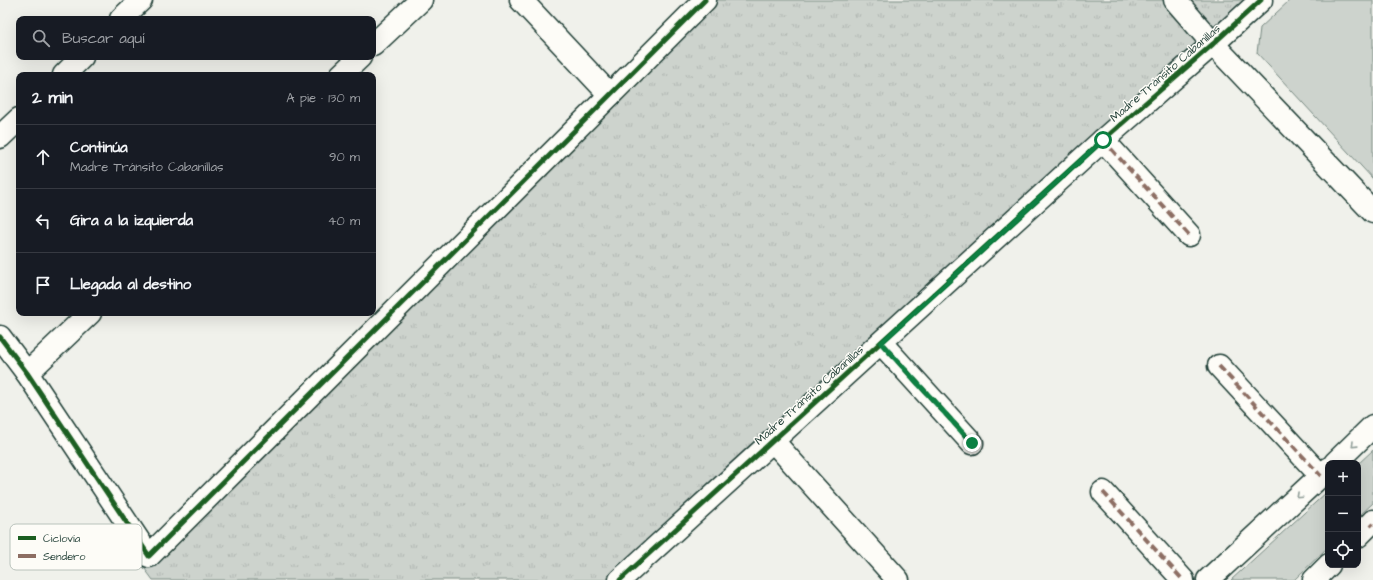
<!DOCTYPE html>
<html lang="es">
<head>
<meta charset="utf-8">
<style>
  body { margin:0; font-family:"Architects Daughter",sans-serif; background:#242831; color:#f1f3f6 }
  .controls { position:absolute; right:12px; bottom:12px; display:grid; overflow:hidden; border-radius:8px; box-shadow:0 4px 16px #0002 }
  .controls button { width:36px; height:36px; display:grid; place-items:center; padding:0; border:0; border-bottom:1px solid #363941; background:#171b24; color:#f1f3f6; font:20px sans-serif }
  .stop { position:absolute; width:12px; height:12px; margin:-9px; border:3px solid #0b8043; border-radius:50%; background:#fff }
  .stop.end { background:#0b8043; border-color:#fff; box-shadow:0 1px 4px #0008 }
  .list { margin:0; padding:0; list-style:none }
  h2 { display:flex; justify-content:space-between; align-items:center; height:52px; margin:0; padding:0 16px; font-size:17px }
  h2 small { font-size:13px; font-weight:400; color:#9ea1a6 }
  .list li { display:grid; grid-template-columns:26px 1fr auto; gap:12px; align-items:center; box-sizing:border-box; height:64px; padding:0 16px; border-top:1px solid #363941 }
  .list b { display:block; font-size:15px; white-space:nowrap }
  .list p { margin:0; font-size:13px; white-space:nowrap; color:#9ea1a6 }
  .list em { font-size:13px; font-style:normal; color:#9ea1a6 }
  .icon { flex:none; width:22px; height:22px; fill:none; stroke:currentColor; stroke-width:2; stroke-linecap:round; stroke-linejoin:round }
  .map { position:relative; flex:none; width:1373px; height:580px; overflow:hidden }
  .search { position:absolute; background:#171b24; box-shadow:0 4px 16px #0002; left:16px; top:16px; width:360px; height:44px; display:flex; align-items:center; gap:10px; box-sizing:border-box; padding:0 14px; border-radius:8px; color:#9ea1a6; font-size:15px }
  .panel { position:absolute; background:#171b24; box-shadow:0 4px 16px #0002; left:16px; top:72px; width:360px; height:244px; border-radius:8px }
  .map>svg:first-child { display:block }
  .grass { fill:url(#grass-tufts); stroke:#768880 }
  .green { fill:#cdd3cd; stroke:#768880 }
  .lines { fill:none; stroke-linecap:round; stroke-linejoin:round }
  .minor-casing { stroke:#1f3d34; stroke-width:25 }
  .minor { stroke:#fdfcf7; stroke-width:22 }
  .quiet { stroke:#8d6e63; stroke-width:4; stroke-dasharray:8 4; stroke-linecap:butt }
  .cycleway-casing { stroke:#fdfcf7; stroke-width:8 }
  .cycleway { stroke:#1b5e20; stroke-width:5 }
  .oneway { stroke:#8e9c96 }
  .route { stroke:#0b8043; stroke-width:5 }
  .labels { text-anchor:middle; stroke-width:3; stroke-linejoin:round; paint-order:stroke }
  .street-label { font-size:12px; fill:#1f3d34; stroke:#fdfcf7 }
  .key { fill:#fdfcf7; stroke:#bac3bc; stroke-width:1 }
  .key-label { font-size:11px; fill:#1f3d34 }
</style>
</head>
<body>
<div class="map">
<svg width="1373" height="580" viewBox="0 0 1373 580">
  <defs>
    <pattern id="grass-tufts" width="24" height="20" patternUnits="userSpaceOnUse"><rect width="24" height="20" fill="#cdd3cd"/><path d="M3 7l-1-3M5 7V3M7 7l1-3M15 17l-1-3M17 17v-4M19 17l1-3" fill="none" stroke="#b0b6b1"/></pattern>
  </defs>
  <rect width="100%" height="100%" fill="#f0f1eb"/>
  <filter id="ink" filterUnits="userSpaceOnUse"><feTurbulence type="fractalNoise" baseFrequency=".025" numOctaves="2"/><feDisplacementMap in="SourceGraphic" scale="8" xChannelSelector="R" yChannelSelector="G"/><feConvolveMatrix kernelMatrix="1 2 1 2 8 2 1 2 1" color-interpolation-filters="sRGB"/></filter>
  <g filter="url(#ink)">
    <!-- grass -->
    <path class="grass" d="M707,0h545l-639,580h-460l-11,-15z"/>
    <!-- green -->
    <g class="green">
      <path d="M1290,0h83v179l-116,-126 3,-25z"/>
      <path d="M1373,450v53l-15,14v-53z"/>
      <path d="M1328,491v56l-34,33h-63z"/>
    </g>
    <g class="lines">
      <!-- minor casing -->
      <g class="minor-casing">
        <g id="minor">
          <path d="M521,0l89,95"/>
          <path d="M1175,0l38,44 160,168"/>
          <path d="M121,19l20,-19"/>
          <path d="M373,45l48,-45"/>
          <path d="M64,75l18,-18"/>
          <path d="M341,75l19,-18"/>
          <path d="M0,137l19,-18"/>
          <path d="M1103,140l86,95"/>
          <path d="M0,337l27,36 122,183 556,-556"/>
          <path d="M881,343l91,100"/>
          <path d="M1219,366l102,110"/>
          <path d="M27,373l63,-60"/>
          <path d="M773,441l125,139"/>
          <path d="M1335,463l38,-37"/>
          <path d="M1103,492l80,88"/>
          <path d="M1358,536l15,-15"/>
          <path d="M620,580l483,-440 110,-96 48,-44"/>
          <path d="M1208,580l120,-111"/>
          <path d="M1314,580l15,-15"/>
        </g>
      </g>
      <!-- minor -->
      <use href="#minor" class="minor"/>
      <!-- quiet -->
      <g class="quiet">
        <path d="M1103,140l86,95"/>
        <path d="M881,343l91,100"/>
        <path d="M1219,366l102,110"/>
        <path d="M1103,492l80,88"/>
        <path d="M1371,524l2,2"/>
      </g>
      <!-- cycleway casing -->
      <g class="cycleway-casing">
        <g id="cycleway">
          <path d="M0,337l27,36 122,183 556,-556"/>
          <path d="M620,580l483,-440 110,-96 48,-44"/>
        </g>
      </g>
      <!-- cycleway -->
      <use href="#cycleway" class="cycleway"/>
    </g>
    <!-- one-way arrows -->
    <defs><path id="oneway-chevron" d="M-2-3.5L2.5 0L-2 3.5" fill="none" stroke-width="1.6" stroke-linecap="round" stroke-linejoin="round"/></defs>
    <g class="oneway">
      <use href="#oneway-chevron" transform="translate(1354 445) rotate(136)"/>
      <use href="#oneway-chevron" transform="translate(1299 496) rotate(137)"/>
    </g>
  </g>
  <g class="lines" filter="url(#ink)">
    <!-- route -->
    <path class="route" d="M972,443l-91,-100 222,-203"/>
  </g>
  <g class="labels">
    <!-- street labels -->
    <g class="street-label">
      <text transform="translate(1165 73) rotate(-41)" y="4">Madre Tránsito Cabanillas</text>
      <text transform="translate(809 395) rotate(-42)" y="4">Madre Tránsito Cabanillas</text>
    </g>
  </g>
  <!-- legend -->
  <rect x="10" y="524" width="132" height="46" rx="6" class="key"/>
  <rect x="18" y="536" width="18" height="4" fill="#1b5e20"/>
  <rect x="18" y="554" width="18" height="4" fill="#8d6e63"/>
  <g class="key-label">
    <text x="43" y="542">Ciclovía</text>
    <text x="43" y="560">Sendero</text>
  </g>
</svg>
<div class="controls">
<button>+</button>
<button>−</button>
<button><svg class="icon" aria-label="locate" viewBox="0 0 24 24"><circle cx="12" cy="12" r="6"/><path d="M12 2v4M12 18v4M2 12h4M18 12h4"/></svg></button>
</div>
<div class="stop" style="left:1103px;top:140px"></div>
<div class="stop end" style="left:972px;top:443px"></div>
<div class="search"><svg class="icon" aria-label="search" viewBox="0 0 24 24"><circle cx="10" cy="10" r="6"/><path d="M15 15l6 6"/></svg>Buscar aquí</div>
<section class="panel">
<h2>2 min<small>A pie · 130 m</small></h2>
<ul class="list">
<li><svg class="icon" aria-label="ahead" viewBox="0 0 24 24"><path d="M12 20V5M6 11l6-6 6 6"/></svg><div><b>Continúa</b><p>Madre Tránsito Cabanillas</p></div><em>90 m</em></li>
<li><svg class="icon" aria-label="left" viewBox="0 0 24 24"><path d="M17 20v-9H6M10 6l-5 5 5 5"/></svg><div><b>Gira a la izquierda</b></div><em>40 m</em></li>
<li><svg class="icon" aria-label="arrive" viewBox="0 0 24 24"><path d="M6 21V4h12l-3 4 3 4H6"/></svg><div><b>Llegada al destino</b></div></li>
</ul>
</section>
</div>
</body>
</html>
